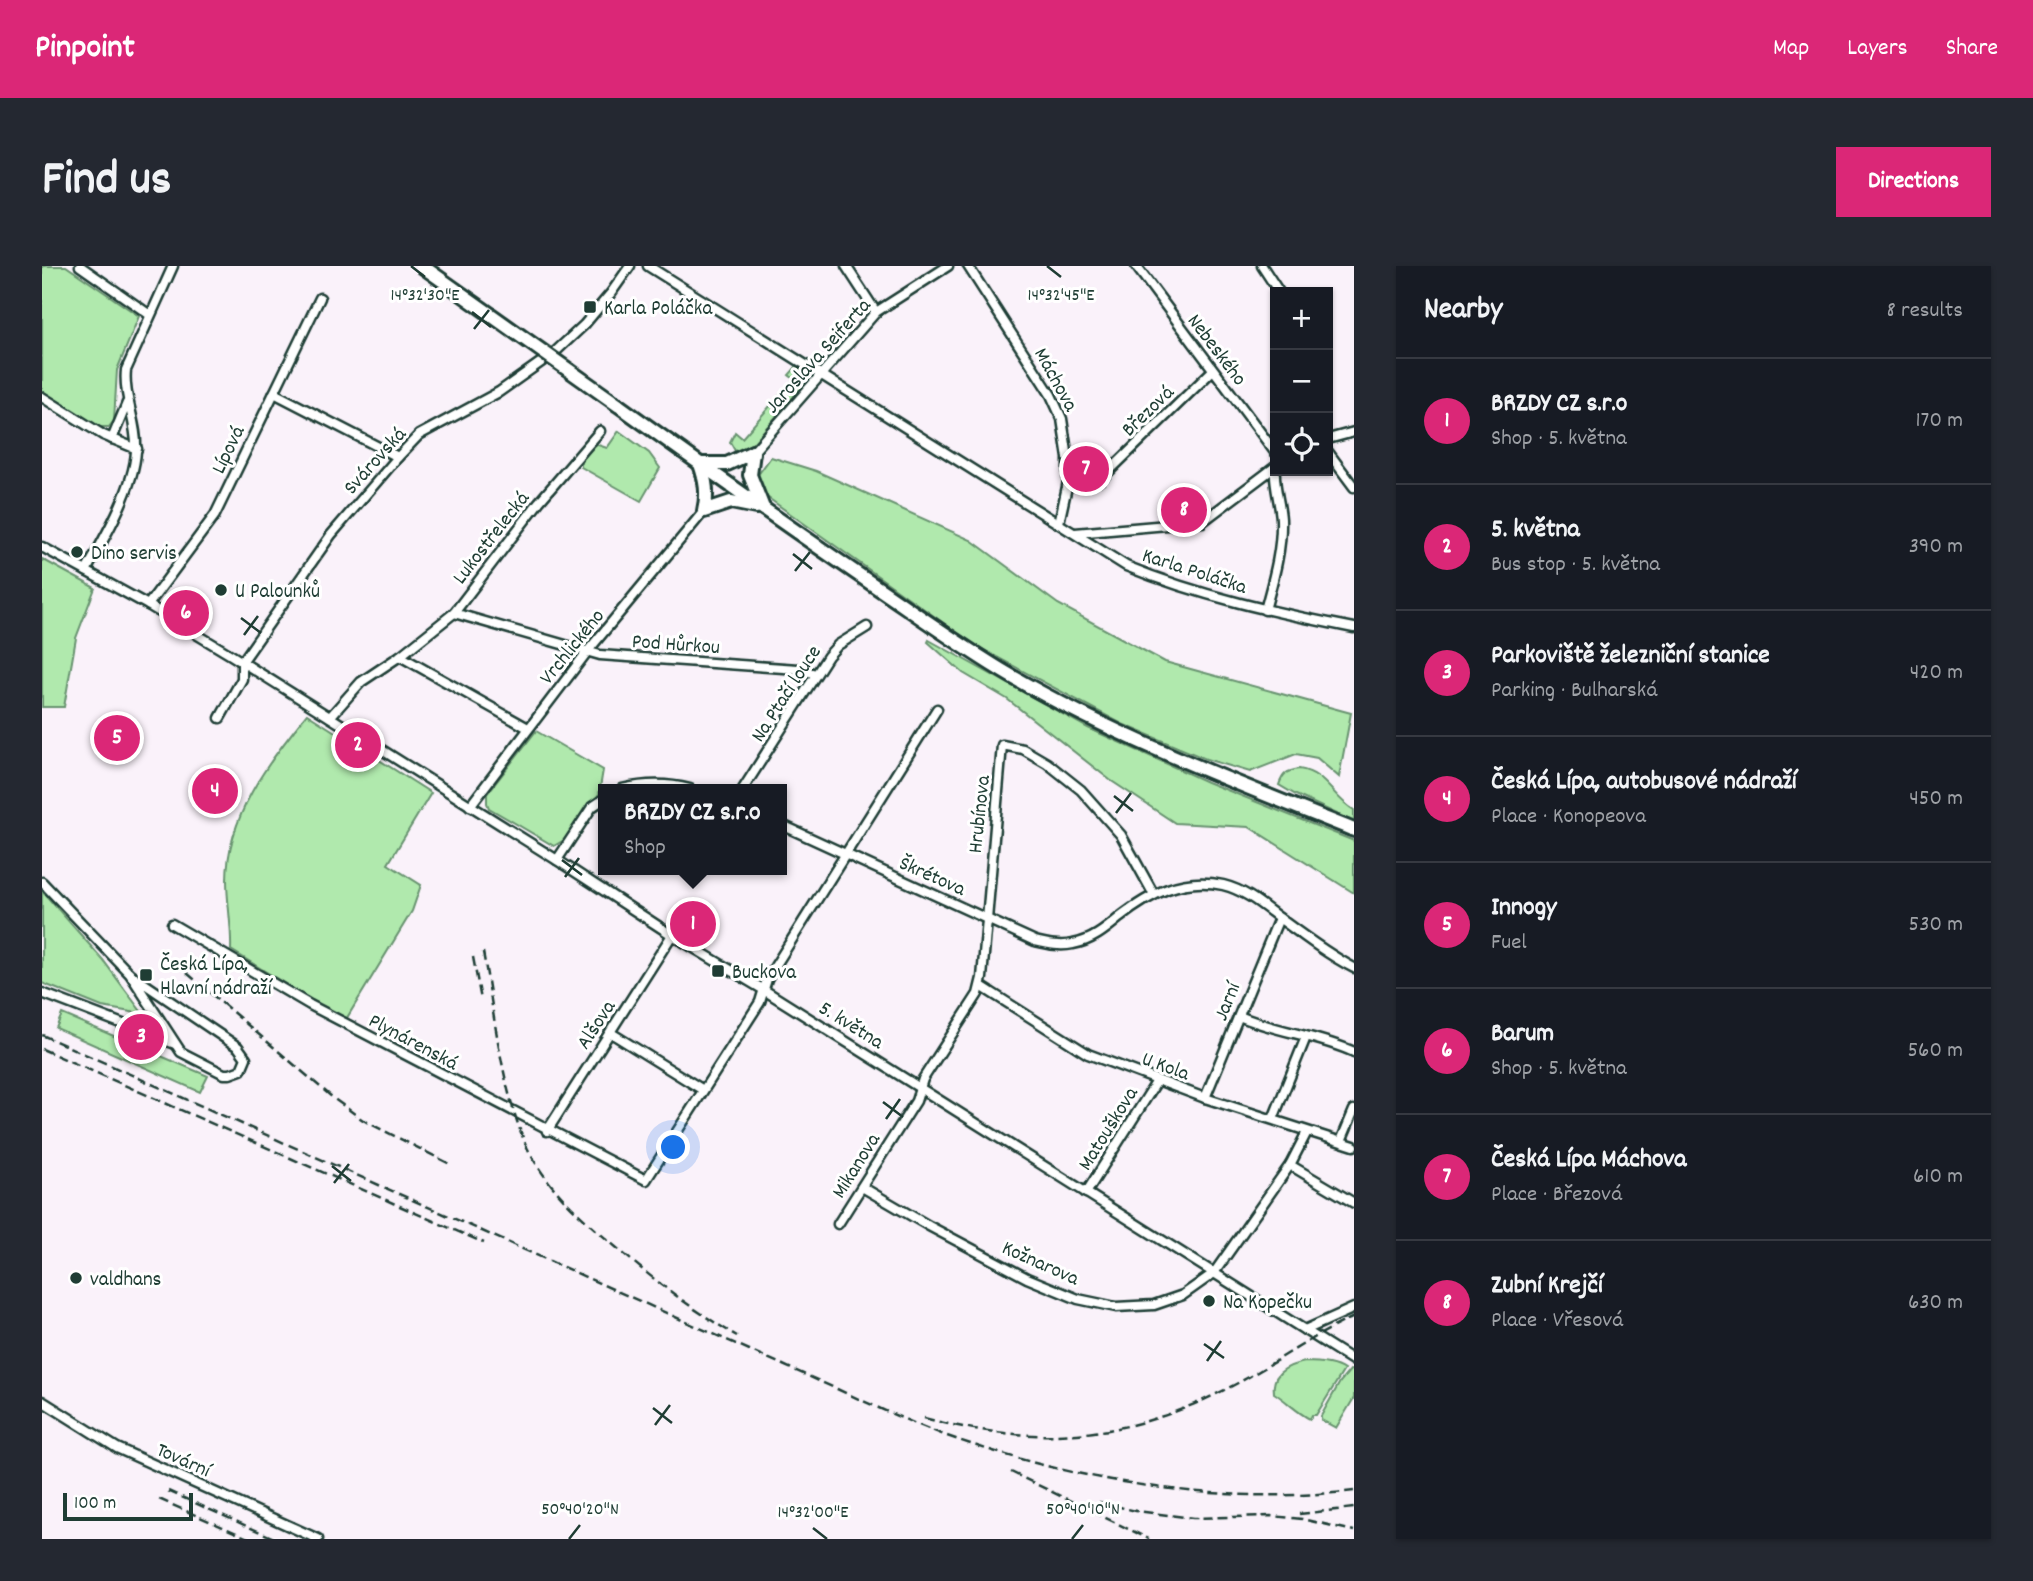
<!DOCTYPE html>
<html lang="en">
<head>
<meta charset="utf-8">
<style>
  body { margin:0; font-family:Dekko,sans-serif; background:#242831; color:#f1f3f6 }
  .controls { position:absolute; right:21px; top:21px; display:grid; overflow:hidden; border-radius:0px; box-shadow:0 2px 5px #0004 }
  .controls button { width:63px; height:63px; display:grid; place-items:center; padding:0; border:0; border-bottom:2px solid #363941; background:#171b24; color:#f1f3f6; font:35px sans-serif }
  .scale { position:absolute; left:21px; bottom:18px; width:130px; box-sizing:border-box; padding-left:7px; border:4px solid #1f3d34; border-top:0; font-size:19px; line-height:24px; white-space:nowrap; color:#1f3d34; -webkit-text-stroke:5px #fff; paint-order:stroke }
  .you { position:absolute; left:632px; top:882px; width:24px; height:24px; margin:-18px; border:5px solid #fff; border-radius:50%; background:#1a73e8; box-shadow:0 0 0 10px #1a73e833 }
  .badge { display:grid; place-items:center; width:46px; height:46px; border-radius:50%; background:#db2777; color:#fff; font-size:23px; font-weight:700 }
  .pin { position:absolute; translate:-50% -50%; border:4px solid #fff; box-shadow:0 2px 7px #0006 }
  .popup { position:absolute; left:556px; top:518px; width:189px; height:91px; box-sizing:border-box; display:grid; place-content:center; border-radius:0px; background:#171b24; filter:drop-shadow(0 2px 5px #0005); font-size:23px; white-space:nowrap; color:#9ea1a6 }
  .popup b { font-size:26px; color:#f1f3f6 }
  .popup::after { content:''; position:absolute; left:50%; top:100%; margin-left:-14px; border:14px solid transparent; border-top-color:#171b24 }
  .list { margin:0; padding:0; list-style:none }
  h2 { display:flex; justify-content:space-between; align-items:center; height:91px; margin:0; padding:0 28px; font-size:30px }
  h2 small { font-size:23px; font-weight:400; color:#9ea1a6 }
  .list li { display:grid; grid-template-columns:46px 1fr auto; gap:21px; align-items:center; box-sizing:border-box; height:126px; padding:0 28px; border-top:2px solid #363941 }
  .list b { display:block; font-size:26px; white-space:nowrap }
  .list p { margin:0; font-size:23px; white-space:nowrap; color:#9ea1a6 }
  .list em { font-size:23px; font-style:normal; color:#9ea1a6 }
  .icon { flex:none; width:38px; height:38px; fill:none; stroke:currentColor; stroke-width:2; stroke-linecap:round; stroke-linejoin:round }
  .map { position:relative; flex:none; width:1312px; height:1273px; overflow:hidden; border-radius:0px }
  header { display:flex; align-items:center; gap:42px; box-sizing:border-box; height:98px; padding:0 35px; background:#db2777; color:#fff }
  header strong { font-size:33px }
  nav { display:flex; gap:38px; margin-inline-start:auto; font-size:24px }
  .intro { display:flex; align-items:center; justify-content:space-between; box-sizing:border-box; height:168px; padding:0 42px }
  h1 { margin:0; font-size:49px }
  .button { padding:18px 32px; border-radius:0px; background:#db2777; color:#fff; font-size:24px; font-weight:700 }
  main { display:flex; gap:42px; padding:0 42px }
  aside { flex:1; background:#171b24; border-radius:0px; box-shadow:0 2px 5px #0004 }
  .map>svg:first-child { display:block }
  .green { fill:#b0e9ad; stroke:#689370; stroke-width:2 }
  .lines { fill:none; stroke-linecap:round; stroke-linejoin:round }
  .minor-casing { stroke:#1f3d34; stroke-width:13 }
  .primary-casing { stroke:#1f3d34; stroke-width:18 }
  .minor { stroke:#fff; stroke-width:8 }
  .primary { stroke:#fff; stroke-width:12 }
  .rail { stroke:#1f3d34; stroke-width:2.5; stroke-dasharray:10 5; stroke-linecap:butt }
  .primary-bridge-casing { stroke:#1f3d34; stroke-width:18; stroke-linecap:butt }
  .primary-bridge { stroke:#fff; stroke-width:12 }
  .ticks { fill:none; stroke:#1f3d34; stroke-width:2.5 }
  .poi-dot { fill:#1f3d34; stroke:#fff; stroke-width:2.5 }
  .labels { text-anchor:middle; stroke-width:6; stroke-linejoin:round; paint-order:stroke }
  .poi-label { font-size:21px; fill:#1f3d34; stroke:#fff; text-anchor:start }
  .street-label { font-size:21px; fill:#1f3d34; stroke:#fff }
  .ticks-label { font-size:18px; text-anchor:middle; fill:#1f3d34; stroke:#fff; stroke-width:6; stroke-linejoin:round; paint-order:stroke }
</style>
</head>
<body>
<header>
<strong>Pinpoint</strong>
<nav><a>Map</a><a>Layers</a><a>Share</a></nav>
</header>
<div class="intro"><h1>Find us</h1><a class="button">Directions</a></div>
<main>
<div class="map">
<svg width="1312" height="1273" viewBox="0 0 1312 1273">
  <rect width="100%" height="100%" fill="#faf2fa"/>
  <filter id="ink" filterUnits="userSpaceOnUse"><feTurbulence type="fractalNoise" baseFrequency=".0143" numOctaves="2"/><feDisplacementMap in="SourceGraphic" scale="14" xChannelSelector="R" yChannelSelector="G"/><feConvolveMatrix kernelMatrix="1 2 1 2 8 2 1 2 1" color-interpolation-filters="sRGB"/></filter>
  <g filter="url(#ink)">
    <!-- green -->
    <g class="green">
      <path d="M0,0h24l73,50 -22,54 -3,51 -5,6h-8l-1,2 -58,-36z"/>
      <path d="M754,101l9,6 -1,12 -51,58 -15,13 -8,-14 5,-10 7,6 52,-59 -5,-4z"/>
      <path d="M577,165l30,22 11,15 -19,33 -60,-34v-7l14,-16 12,4z"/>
      <path d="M729,191l45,14 155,69 87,64 107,58 186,51 -12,64 -22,-19 -21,-4 -46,18 -44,-13 -84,-35 -146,-78 -212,-151 -12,-12z"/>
      <path d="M0,293l53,29 -19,50 -12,69h-22z"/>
      <path d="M887,374l159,88 119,54 147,59v52l-105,-66 -74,-4 -65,-43 -103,-81 -44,-26 -35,-31z"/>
      <path d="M265,448l124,79 -43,71 33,21 -9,26 -67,110 -114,-71c1,-23 -4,-47 -4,-70 0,-64 41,-118 80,-166z"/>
      <path d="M494,465l67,39 -4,24 -35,46 -10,6 -65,-38 -2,-5v-9z"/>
      <path d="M1257,503c27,4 33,28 55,41v12l-58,-27 -17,-10c4,-12 8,-14 20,-16z"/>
      <path d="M0,625l61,69 40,54 -41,-7 -60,-24z"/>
      <path d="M20,748l146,62 -8,16 -144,-64z"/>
      <path d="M1263,1096c13,0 29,1 39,8l-28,45h-4l-2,4c-14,-7 -23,-18 -36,-26 -3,-20 14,-28 31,-31z"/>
      <path d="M1308,1104l4,1v27l-18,30 -15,-8v-4l19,-34z"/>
    </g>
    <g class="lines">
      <!-- minor casing -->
      <g class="minor-casing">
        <g id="minor">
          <path d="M38,0l70,49"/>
          <path d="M606,0l478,300c73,30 151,47 228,62"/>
          <path d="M804,0l30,46"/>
          <path d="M926,0l83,129 11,24 6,39v24l-9,41"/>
          <path d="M1094,0l139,186"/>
          <path d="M1220,0l17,26"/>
          <path d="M232,127l124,64"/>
          <path d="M0,131l61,38 34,14"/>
          <path d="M70,173l15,-36"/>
          <path d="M1286,173l26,-7"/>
          <path d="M711,186l123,-140 72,-46"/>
          <path d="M1286,186l26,35"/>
          <path d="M1026,216l32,-2 112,-109"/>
          <path d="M1033,267l127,-11 73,-55"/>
          <path d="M0,281l106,58 83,50 326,205 115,75 92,55 590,371"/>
          <path d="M44,305c18,-32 48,-83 50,-120 2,-27 -13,-54 -10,-81l47,-104"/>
          <path d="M106,339l67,-90 105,-217"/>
          <path d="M1223,344c8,-30 17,-59 16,-91 -1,-16 -7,-33 -6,-48"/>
          <path d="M412,347l146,42 198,14 18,5"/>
          <path d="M358,390l128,72"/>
          <path d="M200,396l89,-127 67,-78 21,-22 80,-43 55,-39 30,-28 27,-32 19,-27"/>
          <path d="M288,451l31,-35 39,-26 54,-43 85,-111 61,-71"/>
          <path d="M178,452l22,-39v-17"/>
          <path d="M580,523c24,-6 45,-6 68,0"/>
          <path d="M701,523l85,-133 10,-11 29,-18"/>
          <path d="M428,540l117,-154 117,-141"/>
          <path d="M740,559l253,116c13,3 25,6 38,3 18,-3 32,-14 46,-26 31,-24 63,-42 104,-33 24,6 40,21 59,35 23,17 47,35 72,48"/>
          <path d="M515,594l35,-53 12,-8"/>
          <path d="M0,616l88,92 51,78 43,22h6l11,-4 5,-12 -8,-11 -108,-73"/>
          <path d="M130,658l138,81 336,175 114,-178 7,-23 170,-270"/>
          <path d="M939,720l107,68 117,44 149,48"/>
          <path d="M0,727l133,51"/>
          <path d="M1197,750c37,16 78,19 115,36"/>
          <path d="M569,767l92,57"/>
          <path d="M1163,832l74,-180"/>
          <path d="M1231,853l33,-82"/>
          <path d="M505,865l125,-196"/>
          <path d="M1299,875l13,-31"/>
          <path d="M1248,899l64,38"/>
          <path d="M820,921l67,39 98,52 51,21 38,8 38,-2 29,-10 31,-22 76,-108 17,-33"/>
          <path d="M1044,927l71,-112"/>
          <path d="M796,958l78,-123 7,-22 55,-85 4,-16 20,-233 21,4 24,14 34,27 40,45 32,58"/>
          <path d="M1263,1064l49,-22"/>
          <path d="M0,1135l75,47 201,91"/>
        </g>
      </g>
      <!-- primary casing -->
      <g class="primary-casing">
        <g id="primary">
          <path d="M576,139c86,62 172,123 260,183 44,30 87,61 133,88 109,63 226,107 343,154"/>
          <path d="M711,186l-3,23 13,33"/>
          <path d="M658,198c6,17 8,30 4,47l27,-9 25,5"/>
          <path d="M658,198h27l26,-12"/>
        </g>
      </g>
      <!-- minor -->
      <use href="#minor" class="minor"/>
      <!-- primary -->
      <use href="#primary" class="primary"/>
      <!-- rail -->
      <g class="rail">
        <path d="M441,686c11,60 19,138 43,193 20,43 56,73 91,103 38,33 77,63 120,88"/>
        <path d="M431,691l8,43"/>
        <path d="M145,707l146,125 30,22 87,44"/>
        <path d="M0,769l795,354c37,17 74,34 113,48 126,44 270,69 404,54"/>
        <path d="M0,783l442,194"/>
        <path d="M882,1152c113,30 207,22 310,-33 40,-21 78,-49 120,-68"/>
        <path d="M969,1206l138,67"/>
        <path d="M126,1225l108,48"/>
        <path d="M117,1233l91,40"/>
        <path d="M1057,1236l37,9 57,7 78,-2 31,3 52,12"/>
        <path d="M1257,1248l55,-6"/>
      </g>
      <!-- primary-bridge casing -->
      <g class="primary-bridge-casing">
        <path id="primary-bridge" d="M380,0l196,139"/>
      </g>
      <!-- primary-bridge -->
      <use href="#primary-bridge" class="primary-bridge"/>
    </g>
  </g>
  <!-- ticks -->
  <path class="ticks" d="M369,0l14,11M1005,0l14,11M430,46l19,15M432,63l15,-19M751,288l19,15M753,305l15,-19M199,352l20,15M202,369l14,-19M1072,530l19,15M1074,547l15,-20M520,594l20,15M523,611l14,-19M841,836l20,15M844,853l14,-20M290,900l19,15M292,917l15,-19M1162,1078l20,14M1165,1095l14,-20M611,1142l19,15M613,1159l15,-20M771,1262l14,11M527,1273l11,-14M1030,1273l11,-14"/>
  <!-- markers -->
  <g class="poi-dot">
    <rect x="541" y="34" width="14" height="14" rx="3.5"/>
    <circle cx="35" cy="286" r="7"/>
    <circle cx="179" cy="324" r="7"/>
    <rect x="669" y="698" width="14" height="14" rx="3.5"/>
    <rect x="97" y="702" width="14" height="14" rx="3.5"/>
    <circle cx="34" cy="1012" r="7"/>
    <circle cx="1167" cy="1035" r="7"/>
  </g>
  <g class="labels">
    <!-- poi labels -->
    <g class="poi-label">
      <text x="562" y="48">Karla Poláčka</text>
      <text x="49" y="293">Dino servis</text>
      <text x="193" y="331">U Palounků</text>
      <text x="118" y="704">Česká Lípa,<tspan x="118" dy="24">Hlavní nádraží</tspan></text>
      <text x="690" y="712">Buckova</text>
      <text x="48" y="1019">valdhans</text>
      <text x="1181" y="1042">Na Kopečku</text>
    </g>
    <!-- street labels -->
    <g class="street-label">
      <text transform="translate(1176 83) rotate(53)" y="7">Nebeského</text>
      <text transform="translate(775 89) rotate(-48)" y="7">Jaroslava Seiferta</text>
      <text transform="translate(1015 113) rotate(61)" y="7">Máchova</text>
      <text transform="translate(1105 144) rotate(-44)" y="7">Březová</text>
      <text transform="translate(185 183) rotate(-64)" y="7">Lípová</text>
      <text transform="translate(332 194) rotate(-48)" y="7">Svárovská</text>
      <text transform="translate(448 271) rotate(-52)" y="7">Lukostřelecká</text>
      <text transform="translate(1153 304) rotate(18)" y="7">Karla Poláčka</text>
      <text transform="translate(634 377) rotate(4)" y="7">Pod Hůrkou</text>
      <text transform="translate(529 380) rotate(-51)" y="7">Vrchlického</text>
      <text transform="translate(743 427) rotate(-57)" y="7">Na Ptačí louce</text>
      <text transform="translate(936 548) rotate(-84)" y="7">Hrubínova</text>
      <text transform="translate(891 609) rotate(24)" y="7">Škrétova</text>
      <text transform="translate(1184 735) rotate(-68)" y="7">Jarní</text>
      <text transform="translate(553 758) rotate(-57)" y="7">Alšova</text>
      <text transform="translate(810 758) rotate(32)" y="7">5. května</text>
      <text transform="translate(372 775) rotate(28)" y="7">Plynárenská</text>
      <text transform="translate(1124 799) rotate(20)" y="7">U Kola</text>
      <text transform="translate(1065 862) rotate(-58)" y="7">Matouškova</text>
      <text transform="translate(813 899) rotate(-58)" y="7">Mikanova</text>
      <text transform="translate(999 996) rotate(24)" y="7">Kožnarova</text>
      <text transform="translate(142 1193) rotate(24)" y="7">Tovární</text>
    </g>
  </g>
  <g class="ticks-label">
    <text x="383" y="34">14°32'30"E</text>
    <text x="1019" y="34">14°32'45"E</text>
    <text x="538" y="1248">50°40'20"N</text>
    <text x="1041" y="1248">50°40'10"N</text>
    <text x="771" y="1251">14°32'00"E</text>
  </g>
</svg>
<div class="controls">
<button>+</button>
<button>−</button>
<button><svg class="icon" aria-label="locate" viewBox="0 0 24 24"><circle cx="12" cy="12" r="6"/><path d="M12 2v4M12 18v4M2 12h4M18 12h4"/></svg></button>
</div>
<div class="scale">100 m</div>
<div class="you"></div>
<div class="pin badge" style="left:651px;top:658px">1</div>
<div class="popup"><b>BRZDY CZ s.r.o</b>Shop</div>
<div class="pin badge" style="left:316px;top:479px">2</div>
<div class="pin badge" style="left:99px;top:771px">3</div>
<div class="pin badge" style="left:173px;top:525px">4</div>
<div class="pin badge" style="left:75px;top:472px">5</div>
<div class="pin badge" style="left:144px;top:347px">6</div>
<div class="pin badge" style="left:1044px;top:203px">7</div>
<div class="pin badge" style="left:1142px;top:244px">8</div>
</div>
<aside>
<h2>Nearby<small>8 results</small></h2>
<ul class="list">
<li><span class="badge">1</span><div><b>BRZDY CZ s.r.o</b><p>Shop · 5. května</p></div><em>170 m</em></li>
<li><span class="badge">2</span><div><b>5. května</b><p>Bus stop · 5. května</p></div><em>390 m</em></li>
<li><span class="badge">3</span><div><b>Parkoviště železniční stanice</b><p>Parking · Bulharská</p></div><em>420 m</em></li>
<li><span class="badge">4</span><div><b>Česká Lípa, autobusové nádraží</b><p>Place · Konopeova</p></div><em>450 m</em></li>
<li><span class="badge">5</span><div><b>Innogy</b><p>Fuel</p></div><em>530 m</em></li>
<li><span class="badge">6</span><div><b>Barum</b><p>Shop · 5. května</p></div><em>560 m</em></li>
<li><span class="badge">7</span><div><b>Česká Lípa Máchova</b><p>Place · Březová</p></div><em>610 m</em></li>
<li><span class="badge">8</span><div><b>Zubní Krejčí</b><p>Place · Vřesová</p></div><em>630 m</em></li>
</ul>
</aside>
</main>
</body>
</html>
